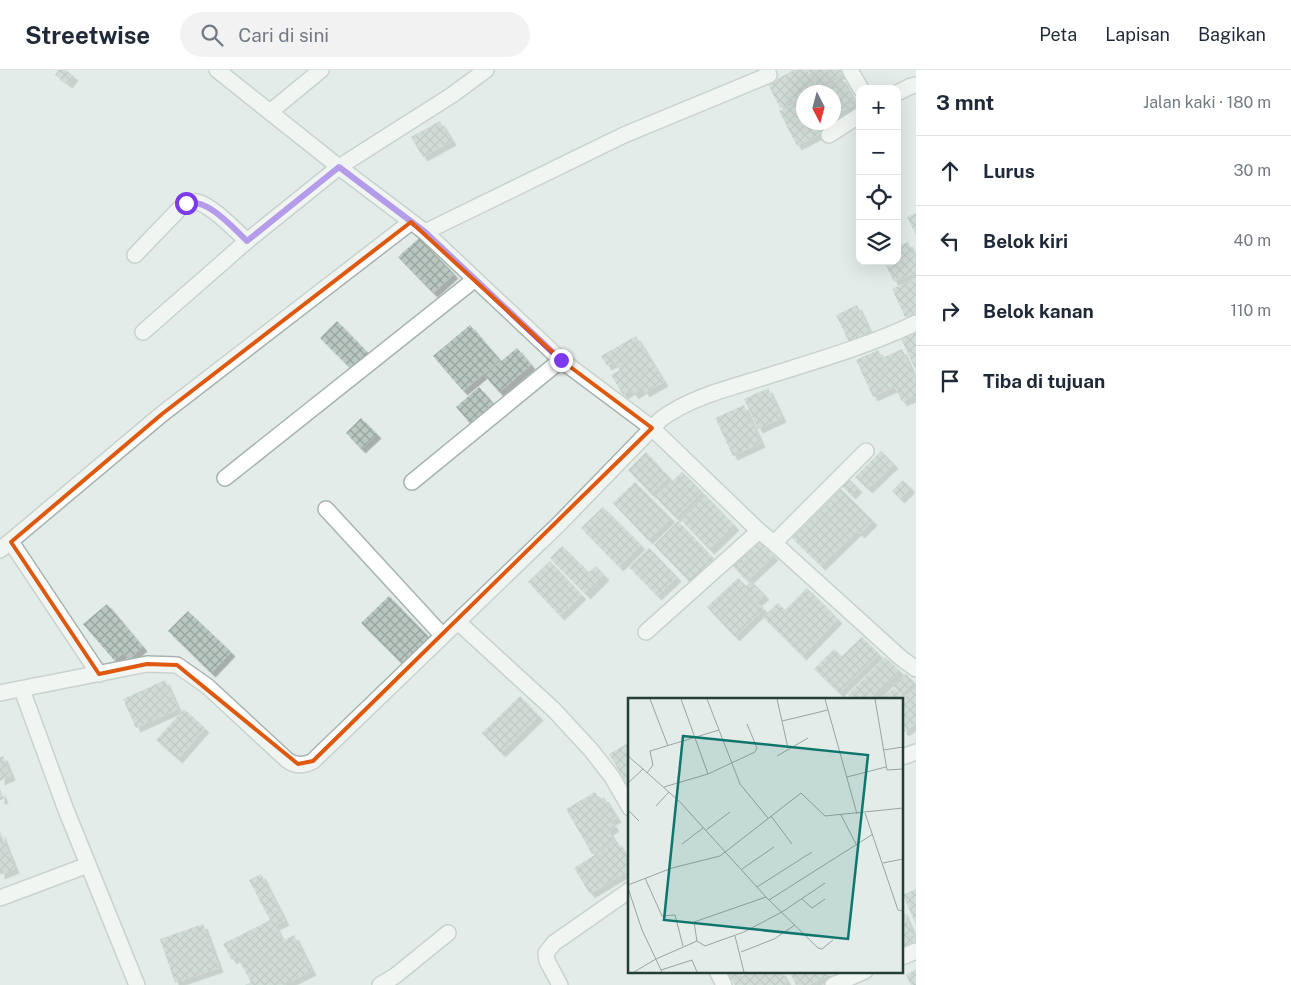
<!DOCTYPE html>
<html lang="id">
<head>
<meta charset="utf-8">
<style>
  body { margin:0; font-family:"Public Sans",sans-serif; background:#f2f2f3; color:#1f2937 }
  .controls { position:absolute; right:15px; top:15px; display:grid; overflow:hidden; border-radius:10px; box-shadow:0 5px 20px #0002 }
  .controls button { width:45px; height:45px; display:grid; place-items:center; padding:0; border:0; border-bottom:1px solid #e0e1e3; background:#fff; color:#1f2937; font:25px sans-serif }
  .compass { position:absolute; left:796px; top:15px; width:45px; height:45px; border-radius:50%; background:#fff; box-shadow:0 5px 20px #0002; rotate:174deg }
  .stop { position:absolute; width:15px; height:15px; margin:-11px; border:4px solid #7c3aed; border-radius:50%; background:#fff }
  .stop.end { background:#7c3aed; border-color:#fff; box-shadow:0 1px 5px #0008 }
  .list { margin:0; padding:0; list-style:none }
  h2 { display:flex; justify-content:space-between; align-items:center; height:65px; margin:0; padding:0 20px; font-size:21px }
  h2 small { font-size:16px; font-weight:400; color:#747a83 }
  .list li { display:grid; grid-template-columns:32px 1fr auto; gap:15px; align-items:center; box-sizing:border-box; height:70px; padding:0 20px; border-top:1px solid #e0e1e3 }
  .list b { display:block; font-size:19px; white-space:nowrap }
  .list em { font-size:16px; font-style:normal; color:#747a83 }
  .icon { flex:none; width:28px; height:28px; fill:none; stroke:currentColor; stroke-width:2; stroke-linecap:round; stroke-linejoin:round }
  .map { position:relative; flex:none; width:916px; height:915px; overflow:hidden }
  header { display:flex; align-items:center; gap:30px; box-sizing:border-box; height:70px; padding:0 25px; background:#fff; border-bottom:1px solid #e0e1e3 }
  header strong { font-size:24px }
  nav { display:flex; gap:28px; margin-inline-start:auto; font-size:18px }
  .search { width:350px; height:45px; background:#f2f2f3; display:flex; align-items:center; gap:12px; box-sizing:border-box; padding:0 18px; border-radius:28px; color:#747a83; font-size:19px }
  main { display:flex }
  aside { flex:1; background:#fff }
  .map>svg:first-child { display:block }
  .building { fill:url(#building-cross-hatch); filter:url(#shadow) }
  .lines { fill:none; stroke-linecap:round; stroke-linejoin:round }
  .street-casing { stroke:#a6b4af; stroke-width:18 }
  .street { stroke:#fff; stroke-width:15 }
  .route { stroke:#7c3aed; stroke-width:6 }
  .marked { fill:none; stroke:#de580e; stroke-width:4; stroke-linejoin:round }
  .inset-road { fill:none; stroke:#97a6a0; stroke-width:1 }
  .view { fill:#0f766e; fill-opacity:0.15; stroke:#0f766e; stroke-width:2.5 }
  .inset-edge { fill:none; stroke:#243d35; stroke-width:2.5 }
</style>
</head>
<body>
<header>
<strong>Streetwise</strong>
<div class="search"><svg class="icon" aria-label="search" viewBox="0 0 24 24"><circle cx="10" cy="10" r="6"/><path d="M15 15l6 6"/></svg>Cari di sini</div>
<nav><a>Peta</a><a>Lapisan</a><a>Bagikan</a></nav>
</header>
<main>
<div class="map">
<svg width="916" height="915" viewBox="0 0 916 915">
  <defs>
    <pattern id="building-cross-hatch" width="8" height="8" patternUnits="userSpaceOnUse" patternTransform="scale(1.25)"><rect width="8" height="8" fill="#b9c7c1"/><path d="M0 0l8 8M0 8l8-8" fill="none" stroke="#96a39e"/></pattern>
    <filter id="shadow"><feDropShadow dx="4.5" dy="4.5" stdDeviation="0" flood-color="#0004"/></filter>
  </defs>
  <rect width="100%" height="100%" fill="#e3ece8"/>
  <!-- building -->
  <g class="building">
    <path d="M59,0h7l8,6 -6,8 -13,-9z"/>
    <path d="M794,0h13l10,20 24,-13 15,27 -22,12v-24h-30v4l-24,12 -12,-24z"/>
    <path d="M808,0h42l-33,17z"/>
    <path d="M804,29v23h15l5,10 -27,14 -18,-35z"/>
    <path d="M440,51l12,20 -29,16 -12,-20z"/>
    <path d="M916,143v22l-9,-18z"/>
    <path d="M419,168l35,36 -21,19 -35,-36z"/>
    <path d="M908,172l8,17v13l-22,10 -10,-21h13v-14z"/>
    <path d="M916,208v34l-11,5 -13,-28z"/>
    <path d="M857,235l13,27 -21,10 -13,-27z"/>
    <path d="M337,251l33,34 -17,16 -33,-33z"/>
    <path d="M470,255l30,35 -37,31 -30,-35z"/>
    <path d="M916,259v42l-16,-35z"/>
    <path d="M636,266l28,46 -19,11 -2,-4 -9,6 -3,-5 -8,5 -12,-20 9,-5 -5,-8 -8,4 -6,-10z"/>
    <path d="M517,278l14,17 -32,27 -15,-17z"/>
    <path d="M902,279l14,31v16l-14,6 -7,-15 -22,10 -17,-37 22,-10 4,8z"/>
    <path d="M479,317l18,21 -23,20 -18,-21z"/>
    <path d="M768,318l14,30 -24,11 -14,-30z"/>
    <path d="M744,335l17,38 -28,13 -18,-38z"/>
    <path d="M361,348l16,16 -16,15 -15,-16z"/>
    <path d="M881,381l13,13 -26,25 -13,-12z"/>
    <path d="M646,382l23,25 -18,17 -23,-24z"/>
    <path d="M682,402l20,20 -26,26 -21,-21z"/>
    <path d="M849,409l9,9 -7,7 -9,-9z"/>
    <path d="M903,410l8,8 -11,11 -8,-8z"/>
    <path d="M635,412l36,36 -23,22 -35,-37z"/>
    <path d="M841,419l32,32 -13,13 -3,-3 -36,35 -29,-28z"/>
    <path d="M705,425l30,31 -25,24 -30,-31z"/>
    <path d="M603,437l38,38 -22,22 -38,-39z"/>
    <path d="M678,451l36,38 -24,23 -36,-37z"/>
    <path d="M759,469l15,17 -27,25 -15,-16z"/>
    <path d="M562,476l27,26 7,-6 9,10 -19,19 -36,-37z"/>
    <path d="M649,478l28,29 -20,19 -28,-29z"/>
    <path d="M550,491l32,34 -22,21 -32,-34z"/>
    <path d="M738,508l8,8 5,-5 14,14 -8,7 7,7 -29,28 -28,-30z"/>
    <path d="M807,518l31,31 -36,37 -39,-39 15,-14 7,7z"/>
    <path d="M389,526l42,43 -28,26 -42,-42z"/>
    <path d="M107,534l36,43 -14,12 -5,-6 -10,7 -31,-36z"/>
    <path d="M188,541l43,41 -20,21 -43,-42z"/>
    <path d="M862,567l17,17 -40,39 -25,-24 20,-20 8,7z"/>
    <path d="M885,587l15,14 -28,28h-21l-3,-4z"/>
    <path d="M906,604l8,8 -13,13 -8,-9z"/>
    <path d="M165,610l13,29 -42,19 -13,-29z"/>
    <path d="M916,617v36l-11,9 -3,-2 1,-31h-22l13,-11 9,10z"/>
    <path d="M520,626l19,20 -38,37 -19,-20z"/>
    <path d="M184,639l21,19 -27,31 -22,-19z"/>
    <path d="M630,672v47l-21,-35z"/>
    <path d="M3,686l8,20 -11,5v-24z"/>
    <path d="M0,719l4,10 -4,1z"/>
    <path d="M595,722l5,8 4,-3 13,21 -6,3 4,6 -6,4 5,10 -22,13 -26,-45z"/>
    <path d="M0,761l15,38 -15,6z"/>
    <path d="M617,771l13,20v9l-40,24 -16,-26z"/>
    <path d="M261,804l24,47 -10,5 8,15 11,-6 18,36 -28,14h-39l6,-3 -14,-25 -5,3 -9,-16 47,-24 -21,-40z"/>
    <path d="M916,819v36l-13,-30z"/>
    <path d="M902,838l14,32v4l-14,6z"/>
    <path d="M203,854l16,44 -44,15 -15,-44z"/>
    <path d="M916,899v16h-5l-5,-10z"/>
    <path d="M726,901h20l-15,9z"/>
    <path d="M751,901h30l7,12 -4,2h-49l-2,-4z"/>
    <path d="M789,901h48l-28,14h-13z"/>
  </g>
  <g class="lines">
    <!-- street casing -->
    <g class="street-casing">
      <g id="street">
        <path d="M217,0l122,97 86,65 136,128 91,68 107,103 15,12 127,115 15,11"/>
        <path d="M850,0l11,19"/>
        <path d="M897,23l14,-7 5,-1"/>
        <path d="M270,42l51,-42"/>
        <path d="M829,65l31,-20"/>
        <path d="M425,162l199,-97 145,-60 -2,-5"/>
        <path d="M135,185l50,-52c5,0 8,-2 12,-1 16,4 38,28 50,39"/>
        <path d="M143,262l104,-91 92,-74 113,-72 34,-25"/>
        <path d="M225,408l249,-198"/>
        <path d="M412,412l149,-122"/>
        <path d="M326,439l116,126"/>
        <path d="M11,472l88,132"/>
        <path d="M774,473l92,-92"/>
        <path d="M0,480l162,-136 249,-192"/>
        <path d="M458,552l96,88 37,40 21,27 18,31"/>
        <path d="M646,562l113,-101"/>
        <path d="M22,620l44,120 71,175"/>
        <path d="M0,623l147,-29 30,1 30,21 80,74c8,6 17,6 26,1l245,-236 103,-106c27,-20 61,-29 94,-39 53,-17 111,-33 161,-57"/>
        <path d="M902,687l14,-5"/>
        <path d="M0,828l88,-33"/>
        <path d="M902,887l14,-6"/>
        <path d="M717,901l7,14"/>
        <path d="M380,915l15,-9 53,-43"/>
        <path d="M560,915l-13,-24 -1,-8 8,-10 76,-53"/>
        <path d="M833,915l32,-14"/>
      </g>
    </g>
    <!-- street -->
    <use href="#street" class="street"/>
  </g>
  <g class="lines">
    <!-- route -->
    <path class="route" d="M186,133c23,-4 45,23 61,38l92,-74 86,65 136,128"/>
  </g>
  <!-- marked area -->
  <path d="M0 0H916V915H0ZM411,152l150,138 91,68 -339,333 -15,3 -121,-99 -30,-1 -48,10 -88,-132 151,-128z" fill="#e3ece8" fill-opacity=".55" fill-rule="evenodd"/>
  <path class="marked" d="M411,152l150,138 91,68 -339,333 -15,3 -121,-99 -30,-1 -48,10 -88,-132 151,-128z"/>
  <!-- overview -->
  <g transform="translate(628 628)">
    <rect width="275" height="275" fill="#e3ece8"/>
    <path class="inset-road" d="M22,1l18,47M53,1l27,75M79,1l33,85 28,34M149,1l11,49M197,1l32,115M247,1l12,71 16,-1M154,23l46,-11M255,52l20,-3M0,58l15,13M149,58l31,-18M19,75l6,-8 -3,-14 69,-21M219,79l39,-10M0,85l15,-14 37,33 86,95 52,51 4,1 11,-9M36,89l44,-13 47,-22 2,-4 -10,-24M28,108l13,-14M0,112l11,11M237,115l33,97 5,1M213,117l15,29M143,118l21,28M78,132l24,-18M54,146l21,-16M255,165l20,-4M114,171l32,-22M17,180l17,38 13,-1 8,31M0,187l44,-17 48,-12 81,-63 24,23 78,-8M129,189l55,-35M0,190l14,42 20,42M138,199l-72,25 3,19 8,5 39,-14 38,-20 43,-29M174,201l10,9 13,-9M141,202l104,-66M107,238l9,36M113,254l33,-13 21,-14M33,272l31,-10 5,12M6,274l22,-13 41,-18"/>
    <path class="view" d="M55,38l185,19 -20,184 -184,-19z"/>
    <rect width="275" height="275" class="inset-edge"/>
  </g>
</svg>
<div class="controls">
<button>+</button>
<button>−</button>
<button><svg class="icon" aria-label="locate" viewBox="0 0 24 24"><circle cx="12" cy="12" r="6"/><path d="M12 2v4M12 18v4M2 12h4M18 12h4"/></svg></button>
<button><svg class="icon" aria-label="layers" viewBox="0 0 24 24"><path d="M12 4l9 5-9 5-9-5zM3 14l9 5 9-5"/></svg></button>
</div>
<svg class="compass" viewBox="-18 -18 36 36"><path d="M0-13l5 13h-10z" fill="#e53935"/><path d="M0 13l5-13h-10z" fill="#747a83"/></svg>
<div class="stop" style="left:186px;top:133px"></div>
<div class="stop end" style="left:561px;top:290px"></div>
</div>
<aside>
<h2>3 mnt<small>Jalan kaki · 180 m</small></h2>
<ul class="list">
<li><svg class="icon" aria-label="ahead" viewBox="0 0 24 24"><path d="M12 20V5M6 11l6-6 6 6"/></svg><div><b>Lurus</b></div><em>30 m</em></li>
<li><svg class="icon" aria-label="left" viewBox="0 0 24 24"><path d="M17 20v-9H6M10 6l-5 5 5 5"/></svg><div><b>Belok kiri</b></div><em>40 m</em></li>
<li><svg class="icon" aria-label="right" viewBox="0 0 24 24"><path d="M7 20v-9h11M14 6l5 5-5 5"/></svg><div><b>Belok kanan</b></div><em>110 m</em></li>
<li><svg class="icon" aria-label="arrive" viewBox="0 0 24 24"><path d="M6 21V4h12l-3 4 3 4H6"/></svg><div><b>Tiba di tujuan</b></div></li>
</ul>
</aside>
</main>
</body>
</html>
